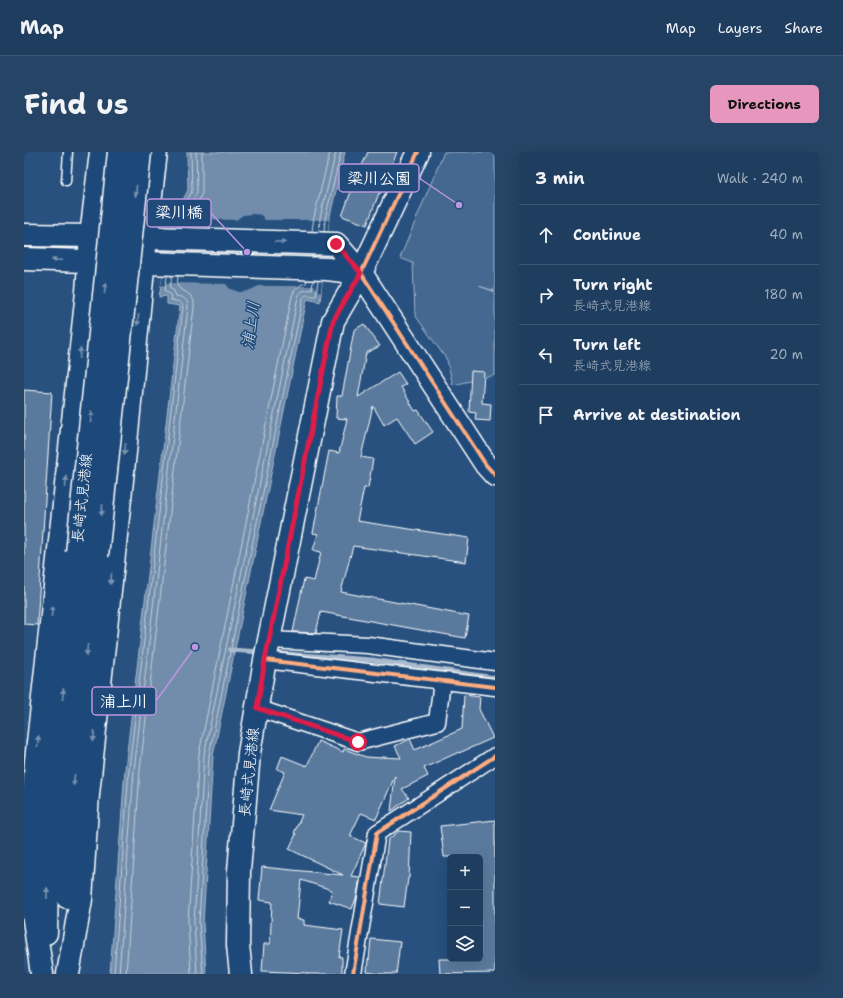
<!DOCTYPE html>
<html lang="en">
<head>
<meta charset="utf-8">
<style>
  body { margin:0; font-family:"Shantell Sans","Klee One",sans-serif; background:#264465; color:#f1f3f6 }
  .controls { position:absolute; right:12px; bottom:12px; display:grid; overflow:hidden; border-radius:6px; box-shadow:0 4px 16px #0002 }
  .controls button { width:36px; height:36px; display:grid; place-items:center; padding:0; border:0; border-bottom:1px solid #3c5674; background:#1e3d5f; color:#f1f3f6; font:20px sans-serif }
  .stop { position:absolute; width:12px; height:12px; margin:-9px; border:3px solid #e11d48; border-radius:50%; background:#fff }
  .stop.end { background:#e11d48; border-color:#fff; box-shadow:0 1px 4px #0008 }
  .list { margin:0; padding:0; list-style:none }
  h2 { display:flex; justify-content:space-between; align-items:center; height:52px; margin:0; padding:0 16px; font-size:17px }
  h2 small { font-size:13px; font-weight:400; color:#a1aebd }
  .list li { display:grid; grid-template-columns:26px 1fr auto; gap:12px; align-items:center; box-sizing:border-box; height:60px; padding:0 16px; border-top:1px solid #3c5674 }
  .list b { display:block; font-size:15px; white-space:nowrap }
  .list p { margin:0; font-size:13px; white-space:nowrap; color:#a1aebd }
  .list em { font-size:13px; font-style:normal; color:#a1aebd }
  .icon { flex:none; width:22px; height:22px; fill:none; stroke:currentColor; stroke-width:2; stroke-linecap:round; stroke-linejoin:round }
  .map { position:relative; flex:none; width:471px; height:822px; overflow:hidden; border-radius:6px }
  header { display:flex; align-items:center; gap:24px; box-sizing:border-box; height:56px; padding:0 20px; background:#1e3d5f; border-bottom:1px solid #3c5674 }
  header strong { font-size:19px }
  nav { display:flex; gap:22px; margin-inline-start:auto; font-size:14px }
  .intro { display:flex; align-items:center; justify-content:space-between; box-sizing:border-box; height:96px; padding:0 24px }
  h1 { margin:0; font-size:28px }
  .button { padding:10px 18px; border-radius:6px; background:#e797bd; color:#111; font-size:14px; font-weight:700 }
  main { display:flex; gap:24px; padding:0 24px }
  aside { flex:1; background:#1e3d5f; border-radius:6px; box-shadow:0 4px 16px #0002 }
  .map>svg:first-child { display:block }
  .green { fill:#446890; stroke:#a2b4c8 }
  .water { fill:#718dab; stroke:#aabbcd }
  .pier { fill:#28517f }
  .lines { fill:none; stroke-linecap:round; stroke-linejoin:round }
  .shore { stroke:#c6d1dd; stroke-width:1 }
  .stream { stroke:#aabbcd; stroke-width:5 }
  .building { fill:#5a7a9d; stroke:#fff }
  .lane-casing { stroke:#fff; stroke-width:11 }
  .street-casing { stroke:#fff; stroke-width:19 }
  .secondary-casing { stroke:#fff; stroke-width:25 }
  .lane { stroke:#1f4a7a; stroke-width:8 }
  .street { stroke:#1f4a7a; stroke-width:16 }
  .secondary { stroke:#1f4a7a; stroke-width:22 }
  .secondary-bridge-casing { stroke:#fff; stroke-width:25; stroke-linecap:butt }
  .secondary-bridge { stroke:#1f4a7a; stroke-width:22 }
  .cycleway-casing { stroke:#1f4a7a; stroke-width:6 }
  .cycleway { stroke:#ffac80; stroke-width:4 }
  .oneway { fill:#7992af }
  .route { stroke:#e11d48; stroke-width:5 }
  .labels { text-anchor:middle; stroke-width:3; stroke-linejoin:round; paint-order:stroke }
  .street-label { font-size:15px; fill:#fff; stroke:#1f4a7a }
  .water-label { font-size:16px; font-style:italic; fill:#d4dde6; stroke:#1f4a7a }
  .leader { fill:none; stroke:#bd96df; stroke-width:1.5 }
  .callout-dot { fill:#bd96df; stroke:#1f4a7a; stroke-width:1.5 }
  .callout { fill:#1f4a7a; stroke:#bd96df; stroke-width:1.5 }
  .callout-label { font-size:16px; text-anchor:middle; font-weight:bold; fill:#fff }
</style>
</head>
<body>
<header>
<strong>Map</strong>
<nav><a>Map</a><a>Layers</a><a>Share</a></nav>
</header>
<div class="intro"><h1>Find us</h1><a class="button">Directions</a></div>
<main>
<div class="map">
<svg width="471" height="822" viewBox="0 0 471 822">
  <rect width="100%" height="100%" fill="#28517f"/>
  <filter id="ink" filterUnits="userSpaceOnUse"><feTurbulence type="fractalNoise" baseFrequency=".025" numOctaves="2"/><feDisplacementMap in="SourceGraphic" scale="8" xChannelSelector="R" yChannelSelector="G"/><feConvolveMatrix kernelMatrix="1 2 1 2 8 2 1 2 1" color-interpolation-filters="sRGB"/></filter>
  <g filter="url(#ink)">
    <!-- green -->
    <path class="green" d="M420,0h51v139l-16,-5 16,6v83l-42,10 -6,-25 -32,-45 -2,-52 -13,-5z"/>
    <!-- water -->
    <path class="water" d="M163,0h158l-16,68 -9,82 -13,-3 -94,457 -10,167 3,51h-96l15,-205 55,-463 -13,-2v-8l-8,1 15,-79 14,-28z"/>
    <!-- pier -->
    <path class="pier" d="M229,62l8,1 4,5h64l-8,72 -2,1 -5,-7h-55l-11,5 -9,1 -9,-3 -4,-5 -57,-1 -8,3 13,-68 62,2 7,-5z"/>
    <g class="lines">
      <!-- shore -->
      <g class="shore">
        <path d="M152,75l2,-8 14,-28 -1,-39"/>
        <path d="M158,75l1,-6 14,-29 -1,-40"/>
        <path d="M164,75l1,-4 13,-30v-41"/>
        <path d="M288,79l2,-14 16,-65"/>
        <path d="M295,79l1,-13 16,-66"/>
        <path d="M300,80l1,-13 16,-67"/>
        <path d="M90,822l15,-205 54,-462c-1,-7 -6,-5 -12,-7l-1,-6 -5,-3 2,-15"/>
        <path d="M95,822l15,-204 54,-463c0,-8 -5,-10 -12,-11l-2,-5 -4,-3 2,-12"/>
        <path d="M102,822l14,-204 54,-463v-6l-3,-5 -5,-4 -5,-2 -4,-5 1,-9"/>
        <path d="M167,822l-3,-52 11,-168 93,-458c3,-8 7,-11 14,-13l1,-3"/>
        <path d="M173,822l-3,-52 10,-167 94,-458c3,-8 8,-6 14,-8l1,-8"/>
        <path d="M179,822l-4,-52 10,-167 94,-457c3,-6 8,-1 13,-2l2,-15"/>
      </g>
      <!-- stream -->
      <g class="stream">
        <path d="M206,498l32,2"/>
        <path d="M248,501l100,7 123,18"/>
      </g>
    </g>
    <!-- building -->
    <g class="building">
      <path d="M344,0h29l-17,42 -1,-1 -12,32 -25,-9 13,-35z"/>
      <path d="M340,172l16,22 -14,7 -8,44 40,-25 8,12 -5,3 14,24 3,-1 15,22 -18,12 -18,-27 -13,8 -11,-19 -12,51 12,2 -5,29h-4l-7,33 112,17 -3,24 -113,-16 -12,46 128,24 -4,22 -144,-26 -5,21 -23,-1 11,-53 10,2 7,-29 -8,-2 5,-16 -5,-1 16,-82 10,2 8,-34 -11,-1 1,-22h5l12,-66z"/>
      <path d="M447,219l13,1 -2,31 9,1 -1,17 -15,-1 1,-7 -7,-1z"/>
      <path d="M0,238l28,2 -15,233 -13,-1z"/>
      <path d="M440,543l16,2 -1,12 14,29 -34,15v-1l-35,16 4,8 -26,13 7,9 -18,13 4,-35 -19,43 -15,-6 -11,23 16,7 -15,33 9,1 -3,19 -5,13 -23,-8 3,-11 -31,-10 -4,39 7,1v5l39,5 -4,27h3v17h-35v-1l-45,-2 2,-27h6l2,-42 -13,-2 3,-33 81,8 -54,-26 7,-15 -2,-1 8,-18 -33,-5 16,-38 -8,-3 5,-13 25,10 11,-25 25,11 1,-3 22,8 15,1v-1l20,1 -6,-12 15,-7 5,11 47,-21z"/>
      <path d="M471,668v153l-55,1 -1,-15h41v-102h-36l-4,-31z"/>
      <path d="M375,679l12,1 -2,46h-1l-4,29 -24,-3 8,-64z"/>
      <path d="M347,787l29,3 -2,17 -2,15h-16l-13,-2 1,-13 1,1z"/>
    </g>
    <g class="lines">
      <!-- lane casing -->
      <g class="lane-casing">
        <path id="lane" d="M42,29l2,-29"/>
      </g>
      <!-- street casing -->
      <g class="street-casing">
        <g id="street">
          <path d="M246,488l98,5 127,17"/>
          <path d="M241,508l230,27"/>
          <path d="M233,556l101,34 79,-20 5,-41"/>
          <path d="M329,822l24,-141 118,-77"/>
        </g>
      </g>
      <!-- secondary casing -->
      <g class="secondary-casing">
        <g id="secondary">
          <path d="M0,83l67,1 245,8 25,29 125,192 9,10"/>
          <path d="M0,107l303,10 34,4"/>
          <path d="M43,745l2,-71 28,-270"/>
          <path d="M22,781l1,-58 6,-82 24,-240"/>
          <path d="M18,822l-14,-95 8,-118 51,-469 4,-56 10,-84"/>
          <path d="M44,822l13,-75 7,-105 38,-351 20,-205 10,-86"/>
          <path d="M217,822l-3,-29 1,-74 10,-118 16,-93 68,-339 28,-48 57,-121"/>
        </g>
      </g>
      <!-- lane -->
      <use href="#lane" class="lane"/>
      <!-- street -->
      <use href="#street" class="street"/>
      <!-- secondary -->
      <use href="#secondary" class="secondary"/>
      <!-- secondary-bridge casing -->
      <g class="secondary-bridge-casing">
        <g id="secondary-bridge">
          <path d="M53,401l42,-401"/>
          <path d="M73,404l43,-404"/>
        </g>
      </g>
      <!-- secondary-bridge -->
      <use href="#secondary-bridge" class="secondary-bridge"/>
      <!-- cycleway casing -->
      <g class="cycleway-casing">
        <g id="cycleway">
          <path d="M394,0l-57,121 125,192 9,10"/>
          <path d="M241,508l230,27"/>
          <path d="M329,822l24,-141 118,-77"/>
        </g>
      </g>
      <!-- cycleway -->
      <use href="#cycleway" class="cycleway"/>
    </g>
    <!-- one-way arrows -->
    <defs><path id="oneway-solid" d="M-6-.8H1V-3.2L6.5 0L1 3.2V.8H-6Z"/></defs>
    <g class="oneway">
      <use href="#oneway-solid" transform="translate(112 39) rotate(96)"/>
      <use href="#oneway-solid" transform="translate(256 90) rotate(2)"/>
      <use href="#oneway-solid" transform="translate(33 108) rotate(-178)"/>
      <use href="#oneway-solid" transform="translate(81 136) rotate(-84)"/>
      <use href="#oneway-solid" transform="translate(114 168) rotate(96)"/>
      <use href="#oneway-solid" transform="translate(56 201) rotate(-84)"/>
      <use href="#oneway-solid" transform="translate(67 265) rotate(-84)"/>
      <use href="#oneway-solid" transform="translate(101 297) rotate(96)"/>
      <use href="#oneway-solid" transform="translate(42 330) rotate(-84)"/>
      <use href="#oneway-solid" transform="translate(78 358) rotate(96)"/>
      <use href="#oneway-solid" transform="translate(87 427) rotate(96)"/>
      <use href="#oneway-solid" transform="translate(28 459) rotate(-84)"/>
      <use href="#oneway-solid" transform="translate(63 498) rotate(96)"/>
      <use href="#oneway-solid" transform="translate(39 542) rotate(-84)"/>
      <use href="#oneway-solid" transform="translate(70 584) rotate(96)"/>
      <use href="#oneway-solid" transform="translate(14 589) rotate(-84)"/>
      <use href="#oneway-solid" transform="translate(50 628) rotate(96)"/>
      <use href="#oneway-solid" transform="translate(23 741) rotate(-89)"/>
    </g>
  </g>
  <g class="lines" filter="url(#ink)">
    <!-- route -->
    <path class="route" d="M312,92l25,29 -28,48 -68,339 -8,48 101,34"/>
  </g>
  <g class="labels">
    <!-- street labels -->
    <g class="street-label">
      <text transform="translate(58 346) rotate(-84)" y="5">長崎式見港線</text>
      <text transform="translate(225 620) rotate(-84)" y="5">長崎式見港線</text>
    </g>
    <!-- water labels -->
    <g class="water-label">
      <text transform="translate(226 173) rotate(-82)" y="6">浦上川</text>
    </g>
  </g>
  <!-- callouts -->
  <path class="leader" d="M435 53L395 26M223 100L187 61M171 495L132 549"/>
  <g class="callout-dot">
    <circle cx="435" cy="53" r="4"/>
    <circle cx="223" cy="100" r="4"/>
    <circle cx="171" cy="495" r="4"/>
  </g>
  <g class="callout">
    <rect x="315" y="12" width="80" height="28" rx="4"/>
    <rect x="123" y="47" width="64" height="28" rx="4"/>
    <rect x="68" y="535" width="64" height="28" rx="4"/>
  </g>
  <g class="callout-label">
    <text x="355" y="32">梁川公園</text>
    <text x="155" y="66">梁川橋</text>
    <text x="100" y="555">浦上川</text>
  </g>
</svg>
<div class="controls">
<button>+</button>
<button>−</button>
<button><svg class="icon" aria-label="layers" viewBox="0 0 24 24"><path d="M12 4l9 5-9 5-9-5zM3 14l9 5 9-5"/></svg></button>
</div>
<div class="stop" style="left:334px;top:590px"></div>
<div class="stop end" style="left:312px;top:92px"></div>
</div>
<aside>
<h2>3 min<small>Walk · 240 m</small></h2>
<ul class="list">
<li><svg class="icon" aria-label="ahead" viewBox="0 0 24 24"><path d="M12 20V5M6 11l6-6 6 6"/></svg><div><b>Continue</b></div><em>40 m</em></li>
<li><svg class="icon" aria-label="right" viewBox="0 0 24 24"><path d="M7 20v-9h11M14 6l5 5-5 5"/></svg><div><b>Turn right</b><p>長崎式見港線</p></div><em>180 m</em></li>
<li><svg class="icon" aria-label="left" viewBox="0 0 24 24"><path d="M17 20v-9H6M10 6l-5 5 5 5"/></svg><div><b>Turn left</b><p>長崎式見港線</p></div><em>20 m</em></li>
<li><svg class="icon" aria-label="arrive" viewBox="0 0 24 24"><path d="M6 21V4h12l-3 4 3 4H6"/></svg><div><b>Arrive at destination</b></div></li>
</ul>
</aside>
</main>
</body>
</html>
